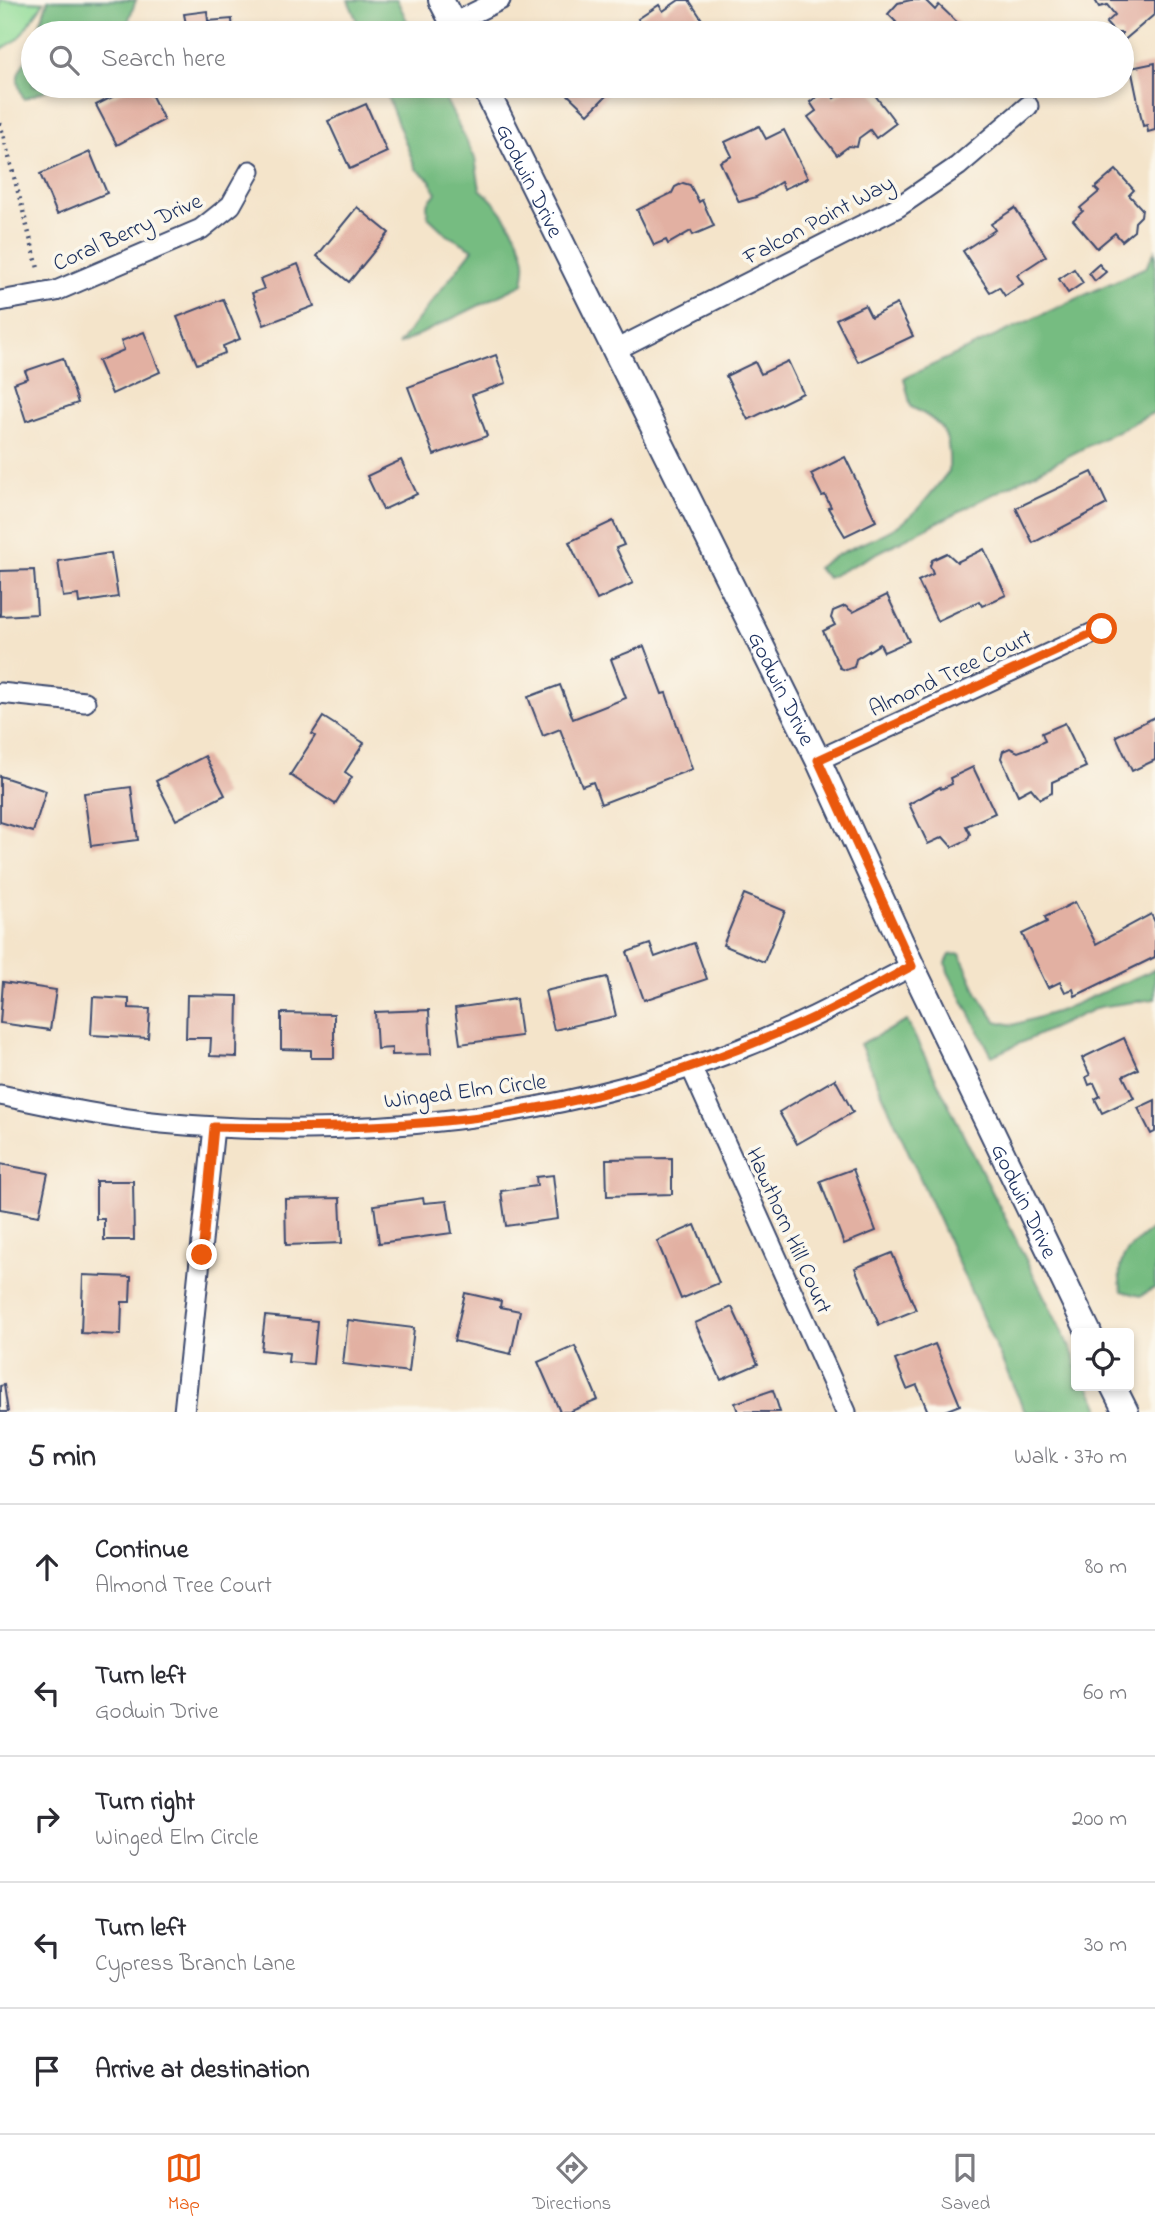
<!DOCTYPE html>
<html lang="en">
<head>
<meta charset="utf-8">
<style>
  body { margin:0; font-family:"Indie Flower",sans-serif; background:#f7f7f7; color:#2b2b33 }
  .controls { position:absolute; right:21px; bottom:21px; display:grid; overflow:hidden; border-radius:7px; box-shadow:0 4px 10px #0003 }
  .controls button { width:63px; height:63px; display:grid; place-items:center; padding:0; border:0; border-bottom:2px solid #e1e1e2; background:#fff; color:#2b2b33; font:35px sans-serif }
  .stop { position:absolute; width:21px; height:21px; margin:-16px; border:5px solid #ea580c; border-radius:50%; background:#fff }
  .stop.end { background:#ea580c; border-color:#fff; box-shadow:0 2px 7px #0008 }
  .list { margin:0; padding:0; list-style:none }
  h2 { display:flex; justify-content:space-between; align-items:center; height:91px; margin:0; padding:0 28px; font-size:30px }
  h2 small { font-size:23px; font-weight:400; color:#7c7c81 }
  .list li { display:grid; grid-template-columns:46px 1fr auto; gap:21px; align-items:center; box-sizing:border-box; height:126px; padding:0 28px; border-top:2px solid #e1e1e2 }
  .list b { display:block; font-size:26px; white-space:nowrap }
  .list p { margin:0; font-size:23px; white-space:nowrap; color:#7c7c81 }
  .list em { font-size:23px; font-style:normal; color:#7c7c81 }
  .icon { flex:none; width:38px; height:38px; fill:none; stroke:currentColor; stroke-width:2; stroke-linecap:round; stroke-linejoin:round }
  .map { position:relative; flex:none; width:1155px; height:1412px; overflow:hidden }
  .search { position:absolute; background:#fff; box-shadow:0 4px 10px #0003; left:21px; right:21px; top:21px; height:77px; display:flex; align-items:center; gap:18px; box-sizing:border-box; padding:0 24px; border-radius:38px; color:#7c7c81; font-size:26px }
  .sheet { height:721px; background:#fff }
  nav { display:flex; justify-content:space-around; align-items:center; box-sizing:border-box; height:98px; border-top:2px solid #e1e1e2; background:#fff; font-size:19px; color:#7c7c81 }
  nav a { display:grid; justify-items:center; gap:4px }
  nav .on { color:#ea580c }
  .map>svg:first-child { display:block }
  .green { fill:#93dd99; stroke:#57867c; stroke-width:2 }
  .forest { fill:#76bc81; stroke:#487670; stroke-width:2 }
  .building { fill:#e2b0a2 }
  .lines { fill:none; stroke-linecap:round; stroke-linejoin:round }
  .minor-casing { stroke:#3c4a6e; stroke-width:23 }
  .tertiary-casing { stroke:#3c4a6e; stroke-width:28 }
  .path { stroke:#3c4a6e; stroke-width:4.5; stroke-dasharray:2 5; stroke-linecap:butt }
  .minor { stroke:#fff; stroke-width:19 }
  .tertiary { stroke:#fff; stroke-width:24 }
  .route { stroke:#ea580c; stroke-width:9 }
  .labels { text-anchor:middle; stroke-width:7; stroke-linejoin:round; paint-order:stroke }
  .street-label { font-size:23px; fill:#1b2f5e; stroke:#fbf7ec }
</style>
</head>
<body>
<div class="map">
<svg width="1155" height="1412" viewBox="0 0 1155 1412">
  <rect width="100%" height="100%" fill="#fbf7ec"/>
  <filter id="ink" filterUnits="userSpaceOnUse"><feTurbulence type="fractalNoise" baseFrequency=".0143" numOctaves="2"/><feDisplacementMap in="SourceGraphic" scale="14" xChannelSelector="R" yChannelSelector="G"/><feConvolveMatrix kernelMatrix="1 2 1 2 8 2 1 2 1" color-interpolation-filters="sRGB"/></filter>
  <filter id="wash" filterUnits="userSpaceOnUse"><feTurbulence type="fractalNoise" baseFrequency=".00686" numOctaves="4" result="noise"/><feDisplacementMap in="SourceGraphic" scale="28" xChannelSelector="R" yChannelSelector="G"/><feGaussianBlur stdDeviation="1.57" result="paint"/><feColorMatrix in="noise" values="0 0 0 0 0 0 0 0 0 0 0 0 0 0 0 0 0 1.4 0 .05"/><feComposite in="paint" operator="in"/></filter>
  <g filter="url(#wash)">
    <rect width="100%" height="100%" fill="#f4e4ca"/>
    <!-- green -->
    <path class="green" d="M0,0l44,2 -26,37 -18,11z"/>
    <!-- forest -->
    <g class="forest">
      <path d="M48,0h88l-8,22 -11,11h-80z"/>
      <path d="M348,0h49l16,33h-51z"/>
      <path d="M33,45v41h24l-33,13c-15,-31 1,-28 9,-54z"/>
      <path d="M383,86h56l36,72 5,31c19,15 42,48 45,72 1,7 -1,16 -2,23l-125,61 75,-96 -26,-14 -19,-18 -1,-13 9,-11 -6,-13 -14,-11z"/>
      <path d="M1155,251v161l-327,166 -11,-10c23,-18 48,-24 74,-38 24,-13 41,-38 58,-59 1,-37 -3,-47 -38,-64l-7,-29 242,-111z"/>
      <path d="M960,954l18,40 18,27 17,4 49,-15 93,-41v30l-56,8 -107,49 -44,-84 -2,-9 4,-8z"/>
      <path d="M907,1021l169,339v26h13l13,26h-77l-165,-368z"/>
      <path d="M1155,1227v61l-15,8 -18,-5c-9,-32 8,-46 33,-64z"/>
    </g>
    <g id="blocks">
      <!-- building -->
      <g class="building">
        <path d="M679,0h10l16,24 -10,6 2,3h-49l-10,-14 21,-14 4,6z"/>
        <path d="M911,0h14l10,10 4,-5 20,19 -8,9h-66l11,-11 -8,-8 10,-11z"/>
        <path d="M1095,0h60v14l-33,28v-9h-7l-9,-10 9,-8 -8,-10 -8,2z"/>
        <path d="M207,11l1,10 24,-2 1,14h-60v-7l13,-2 -2,-10z"/>
        <path d="M1155,63v67l-7,2 -1,-7 -4,1 -12,-58z"/>
        <path d="M134,86h13l17,34 -47,25 -21,-40z"/>
        <path d="M559,86h57l-28,28z"/>
        <path d="M850,86h18l28,37 -20,15 -6,-8 -11,8 -2,9 -8,-1 -12,9 -29,-38 8,-6 -6,-9 17,-13 7,9z"/>
        <path d="M366,104l21,48 -37,17 -22,-48z"/>
        <path d="M759,126l7,13 18,-9 24,48 -24,11 -3,-7 -25,15 -17,5 -19,-40 12,-6 -7,-14z"/>
        <path d="M90,152l17,41 -50,21 -17,-40z"/>
        <path d="M1116,170l18,20 -5,5 13,14 -1,7 -6,6 -1,9 -12,10 -7,-8 -18,15 -24,-28 10,-9 -3,-3 19,-16 -4,-4z"/>
        <path d="M683,183l7,2 9,17 3,-2 12,26 -21,9 -2,-4 -23,13 -2,-4 -12,5 -17,-35 35,-17 3,-6z"/>
        <path d="M357,207l32,26 -40,49 -32,-26z"/>
        <path d="M1015,208l31,48 -29,19 6,9 -18,12 -6,-9 -9,5 -27,-41 32,-21 -4,-6z"/>
        <path d="M298,264l16,42 -50,19 -12,-32 12,-4 -4,-10z"/>
        <path d="M1099,264l7,8 -11,9 -6,-8z"/>
        <path d="M1074,269l9,14 -15,10 -9,-14z"/>
        <path d="M223,299l17,40 -17,7 2,7 -28,11 -20,-47z"/>
        <path d="M897,304l16,32 -55,26 -22,-43 29,-14 6,12z"/>
        <path d="M144,332l16,40 -48,22 -14,-33 26,-11 -3,-9z"/>
        <path d="M496,355l10,28 -34,12 15,41 -53,19 -26,-68z"/>
        <path d="M63,358l15,45 -52,18 -12,-38 14,-5 -3,-7z"/>
        <path d="M788,361l15,32 -55,27 -22,-44 29,-14 6,12z"/>
        <path d="M845,457l31,64 -31,15 -17,-28 3,-1 -6,-12 -3,1 -11,-22z"/>
        <path d="M401,460l16,34 -34,16 -16,-34z"/>
        <path d="M1092,472l15,32 -74,39 -17,-35z"/>
        <path d="M613,521l11,24 -8,3 17,35 -36,17 -28,-58z"/>
        <path d="M984,549l22,46 -24,11 -3,-5 -42,20 -19,-40 15,-7 -3,-8 2,-6 15,-7 10,9z"/>
        <path d="M111,553l7,44 -39,6 -1,-8 -15,2 -5,-36z"/>
        <path d="M34,570l3,44 -37,2v-45z"/>
        <path d="M887,595l22,46 -25,11 -4,-8 -24,15 -2,8 -8,3 -6,-2 -17,-37 12,-6 -4,-7 2,-7 12,-5 8,6z"/>
        <path d="M644,646l18,48 4,-1 26,76 -91,35 -8,-22 -11,4 -22,-57 -17,7 -15,-39 32,-12 13,34 53,-21 -15,-39z"/>
        <path d="M323,717l41,26 -19,29 7,5 -17,27 -45,-29 25,-39 -3,-2z"/>
        <path d="M1155,717v43l-23,11 -16,-35z"/>
        <path d="M1065,723l21,44 -34,15v11l-12,6 -9,-11 -13,7 -17,-37 2,-7 7,-3 8,4 16,-6 11,-5 -3,-8z"/>
        <path d="M205,756l20,39 -49,25 -20,-39z"/>
        <path d="M973,767l22,46 -29,13 4,8 -3,6 -15,7 -9,-10 -15,7 -19,-40 31,-17 1,2 11,-5 -2,-6z"/>
        <path d="M0,776l46,15 -13,41 -33,-10z"/>
        <path d="M131,787l7,53 -47,6 -7,-53z"/>
        <path d="M744,894l41,17 -21,51 -41,-17z"/>
        <path d="M1075,902l21,42 55,-30 4,8v35l-80,39 -2,-7 -8,3 -5,-10 -12,6 -26,-54 25,-12 -2,-5z"/>
        <path d="M694,943l13,36 -63,21 -17,-48 23,-8 5,13z"/>
        <path d="M607,977l9,39 -62,14 -9,-39z"/>
        <path d="M3,982l53,8 -6,40 -50,-7z"/>
        <path d="M187,995l51,1 -1,61 -27,-1 1,-18h-25z"/>
        <path d="M93,997l36,2v9l21,1 -2,29 -57,-3z"/>
        <path d="M516,999l5,37 -61,8 -5,-36z"/>
        <path d="M429,1010l2,44 -39,1v-7l-15,1 -2,-37z"/>
        <path d="M281,1013l53,1v44h-23v-8l-30,-1z"/>
        <path d="M1124,1038l14,31 -15,7 11,22 -32,15 -7,-14 5,-3 -6,-13 -5,2 -3,-8 4,-2 -8,-17z"/>
        <path d="M835,1079l18,33 -56,32 -18,-32z"/>
        <path d="M1155,1100v32l-4,2 -13,-26z"/>
        <path d="M672,1158v36l-65,2 -1,-37z"/>
        <path d="M0,1164l48,9 -9,43 -39,-7z"/>
        <path d="M853,1169l23,62 -32,13 -24,-63z"/>
        <path d="M553,1175l5,44 -52,7 -5,-35 36,-5 -1,-9z"/>
        <path d="M96,1181h37l1,59h-30v-21h-8z"/>
        <path d="M340,1198l2,45 -56,2 -1,-46z"/>
        <path d="M423,1198l1,5 23,-2 5,32 -73,10 -5,-38z"/>
        <path d="M695,1225l24,58 -38,16 -24,-58z"/>
        <path d="M892,1253l24,57 -37,15 -24,-57z"/>
        <path d="M83,1275l48,2 -1,25h-8l-1,33 -40,-2z"/>
        <path d="M465,1293l36,8 -1,6 20,4 -9,43 -57,-13z"/>
        <path d="M732,1307l26,57 -37,16 -26,-57z"/>
        <path d="M265,1316l52,5 -4,43 -25,-2 1,-9 -28,-3z"/>
        <path d="M348,1320l66,8 -5,44 -66,-8z"/>
        <path d="M935,1344l25,61 -18,7h-14l-11,-27 -10,4 -12,-29z"/>
        <path d="M575,1346l23,54 -29,12h-9l-22,-50z"/>
        <path d="M4,1385l4,27h-8v-26z"/>
        <path d="M773,1390l7,22h-42l-3,-9z"/>
      </g>
    </g>
  </g>
  <g filter="url(#ink)">
    <use href="#blocks" fill-opacity="0" stroke="#3c4a6e" stroke-width="2"/>
    <g class="lines">
      <!-- minor casing -->
      <g class="minor-casing">
        <g id="minor">
          <path d="M453,23l47,-23"/>
          <path d="M0,301l56,-10 145,-62 30,-24 19,-34"/>
          <path d="M615,350l283,-143 60,-41 70,-60"/>
          <path d="M0,693l85,9"/>
          <path d="M818,760l284,-131"/>
          <path d="M691,1067l155,345"/>
          <path d="M0,1095c53,11 108,23 162,28 195,18 395,-3 578,-74 60,-23 115,-54 172,-83"/>
          <path d="M184,1412l30,-285"/>
        </g>
      </g>
      <!-- tertiary casing -->
      <g class="tertiary-casing">
        <g id="tertiary">
          <path d="M441,0l17,33"/>
          <path id="s1" d="M484,86l334,674 94,206 177,367"/>
          <path d="M1113,1386l13,26"/>
        </g>
      </g>
      <!-- path -->
      <path class="path" d="M0,123l39,149"/>
      <!-- minor -->
      <use href="#minor" class="minor"/>
      <!-- tertiary -->
      <use href="#tertiary" class="tertiary"/>
    </g>
  </g>
  <g class="lines" filter="url(#ink)">
    <!-- route -->
    <path class="route" d="M202,1255l12,-128c105,2 209,1 312,-17 96,-16 189,-49 278,-88 37,-16 72,-37 108,-56l-94,-206 284,-131"/>
  </g>
  <g class="labels">
    <!-- street labels -->
    <g class="street-label">
      <text dy="8" stroke="none"><textPath href="#s1" startOffset="105">Godwin Drive</textPath></text>
      <text transform="translate(818 219) rotate(-28)" y="8">Falcon Point Way</text>
      <text transform="translate(127 231) rotate(-24)" y="8">Coral Berry Drive</text>
      <text transform="translate(950 672) rotate(-25)" y="8">Almond Tree Court</text>
      <text dy="8" stroke="none"><textPath href="#s1" startOffset="672">Godwin Drive</textPath></text>
      <text transform="translate(465 1090) rotate(-7)" y="8">Winged Elm Circle</text>
      <text dy="8" stroke="none"><textPath href="#s1" startOffset="1239">Godwin Drive</textPath></text>
      <text transform="translate(790 1230) rotate(66)" y="8">Hawthorn Hill Court</text>
    </g>
  </g>
</svg>
<div class="controls">
<button><svg class="icon" aria-label="locate" viewBox="0 0 24 24"><circle cx="12" cy="12" r="6"/><path d="M12 2v4M12 18v4M2 12h4M18 12h4"/></svg></button>
</div>
<div class="stop" style="left:1102px;top:629px"></div>
<div class="stop end" style="left:202px;top:1255px"></div>
<div class="search"><svg class="icon" aria-label="search" viewBox="0 0 24 24"><circle cx="10" cy="10" r="6"/><path d="M15 15l6 6"/></svg>Search here</div>
</div>
<section class="sheet">
<h2>5 min<small>Walk · 370 m</small></h2>
<ul class="list">
<li><svg class="icon" aria-label="ahead" viewBox="0 0 24 24"><path d="M12 20V5M6 11l6-6 6 6"/></svg><div><b>Continue</b><p>Almond Tree Court</p></div><em>80 m</em></li>
<li><svg class="icon" aria-label="left" viewBox="0 0 24 24"><path d="M17 20v-9H6M10 6l-5 5 5 5"/></svg><div><b>Turn left</b><p>Godwin Drive</p></div><em>60 m</em></li>
<li><svg class="icon" aria-label="right" viewBox="0 0 24 24"><path d="M7 20v-9h11M14 6l5 5-5 5"/></svg><div><b>Turn right</b><p>Winged Elm Circle</p></div><em>200 m</em></li>
<li><svg class="icon" aria-label="left" viewBox="0 0 24 24"><path d="M17 20v-9H6M10 6l-5 5 5 5"/></svg><div><b>Turn left</b><p>Cypress Branch Lane</p></div><em>30 m</em></li>
<li><svg class="icon" aria-label="arrive" viewBox="0 0 24 24"><path d="M6 21V4h12l-3 4 3 4H6"/></svg><div><b>Arrive at destination</b></div></li>
</ul>
</section>
<nav>
<a class="on"><svg class="icon" aria-label="map" viewBox="0 0 24 24"><path d="M3 6l6-2 6 2 6-2v14l-6 2-6-2-6 2zM9 4v14M15 6v14"/></svg>Map</a>
<a><svg class="icon" aria-label="directions" viewBox="0 0 24 24"><path d="M12 3l9 9-9 9-9-9zM9 14v-3h6M13 9l2 2-2 2"/></svg>Directions</a>
<a><svg class="icon" aria-label="saved" viewBox="0 0 24 24"><path d="M7 4h10v16l-5-4-5 4z"/></svg>Saved</a>
</nav>
</body>
</html>
